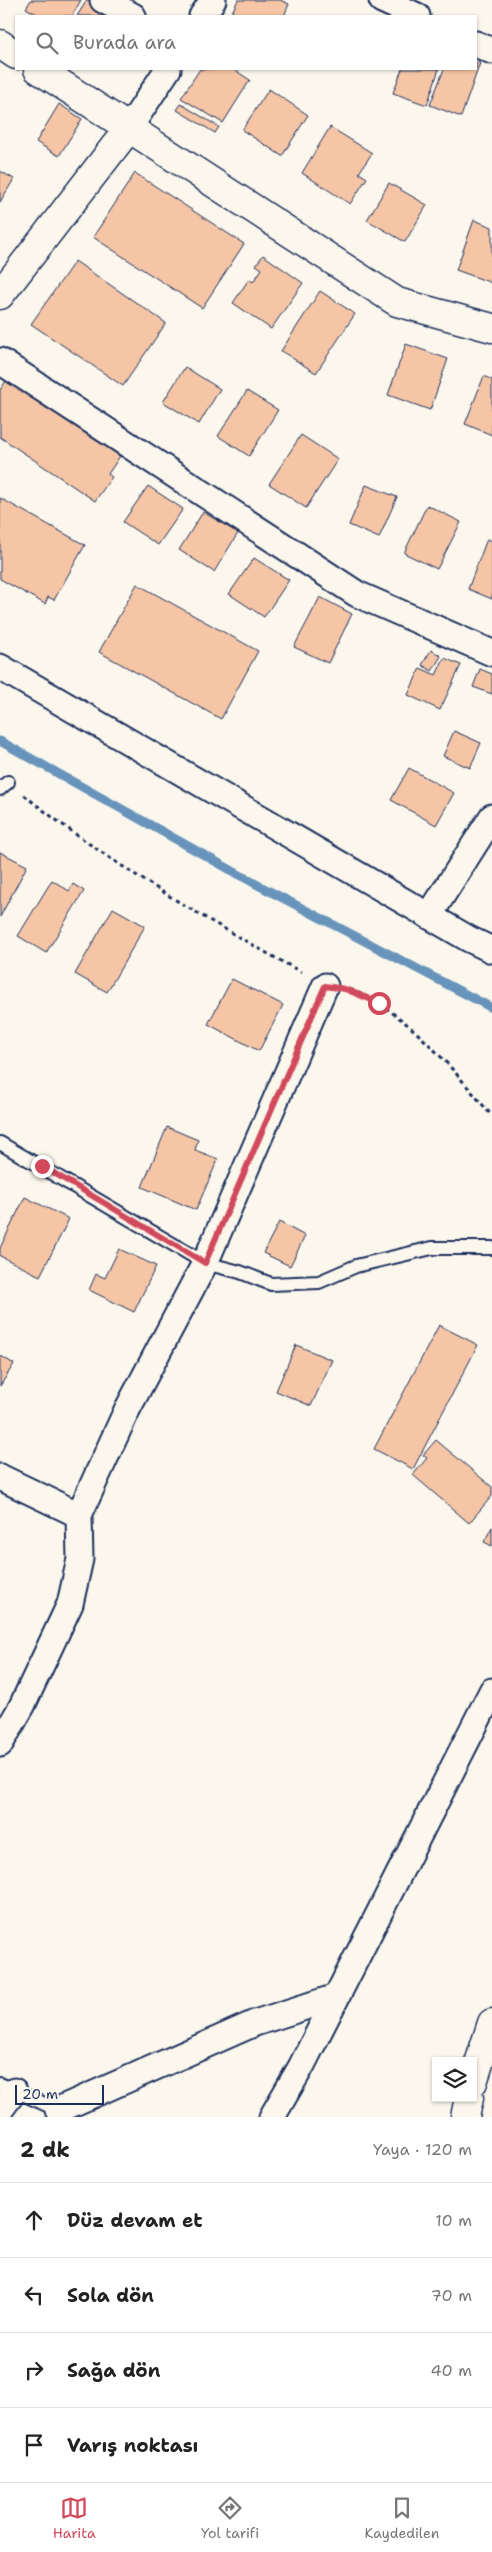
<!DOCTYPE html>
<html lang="tr">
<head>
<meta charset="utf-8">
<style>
  body { margin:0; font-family:"Shantell Sans",sans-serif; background:#f6f6f6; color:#222 }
  .controls { position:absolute; right:15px; bottom:15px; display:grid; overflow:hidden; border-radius:0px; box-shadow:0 1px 4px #0004 }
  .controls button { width:45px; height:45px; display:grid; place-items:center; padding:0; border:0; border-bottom:1px solid #e0e0e0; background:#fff; color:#222; font:25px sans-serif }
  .scale { position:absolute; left:15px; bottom:12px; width:89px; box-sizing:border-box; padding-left:5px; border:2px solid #1b2f5e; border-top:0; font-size:14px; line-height:18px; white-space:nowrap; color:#1b2f5e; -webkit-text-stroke:4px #fbf7ec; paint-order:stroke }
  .stop { position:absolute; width:15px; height:15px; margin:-11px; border:4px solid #d1495b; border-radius:50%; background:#fff }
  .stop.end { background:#d1495b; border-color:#fff; box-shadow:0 1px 5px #0008 }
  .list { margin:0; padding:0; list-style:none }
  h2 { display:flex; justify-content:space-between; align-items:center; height:65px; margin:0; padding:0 20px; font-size:21px }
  h2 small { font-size:16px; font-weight:400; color:#767676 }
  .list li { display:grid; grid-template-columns:32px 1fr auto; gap:15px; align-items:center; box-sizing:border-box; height:75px; padding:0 20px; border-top:1px solid #e0e0e0 }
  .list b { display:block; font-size:19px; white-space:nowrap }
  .list em { font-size:16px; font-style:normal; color:#767676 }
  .icon { flex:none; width:28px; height:28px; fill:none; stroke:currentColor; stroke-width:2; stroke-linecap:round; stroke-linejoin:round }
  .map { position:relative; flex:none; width:492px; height:2117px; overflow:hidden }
  .search { position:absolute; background:#fff; box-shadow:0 1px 4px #0004; left:15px; right:15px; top:15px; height:55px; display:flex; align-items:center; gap:12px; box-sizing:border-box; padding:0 18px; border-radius:0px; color:#767676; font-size:19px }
  .sheet { height:365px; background:#fff }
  nav { display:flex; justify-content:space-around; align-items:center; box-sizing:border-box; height:70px; border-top:1px solid #e0e0e0; background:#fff; font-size:14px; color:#767676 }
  nav a { display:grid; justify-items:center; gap:2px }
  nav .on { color:#d1495b }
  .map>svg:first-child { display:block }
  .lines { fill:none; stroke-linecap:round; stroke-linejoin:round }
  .stream { stroke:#6794bc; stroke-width:9 }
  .building { fill:#f5c5a5; stroke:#1b2f5e }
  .service-casing { stroke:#1b2f5e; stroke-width:16 }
  .minor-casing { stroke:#1b2f5e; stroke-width:29 }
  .tertiary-casing { stroke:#1b2f5e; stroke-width:31 }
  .path { stroke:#1b2f5e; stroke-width:3; stroke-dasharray:4 4; stroke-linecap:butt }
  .service { stroke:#fbf7ec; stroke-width:12 }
  .minor { stroke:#fbf7ec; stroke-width:25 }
  .tertiary { stroke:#fbf7ec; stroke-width:28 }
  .route { stroke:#d1495b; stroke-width:6 }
</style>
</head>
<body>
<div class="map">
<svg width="492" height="2117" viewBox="0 0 492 2117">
  <rect width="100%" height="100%" fill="#fbf7ec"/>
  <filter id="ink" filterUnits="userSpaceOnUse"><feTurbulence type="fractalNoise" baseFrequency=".02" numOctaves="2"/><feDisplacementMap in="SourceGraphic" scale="10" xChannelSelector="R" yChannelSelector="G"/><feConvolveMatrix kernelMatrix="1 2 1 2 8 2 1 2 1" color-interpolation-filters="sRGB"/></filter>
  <g filter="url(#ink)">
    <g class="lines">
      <!-- stream -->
      <path class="stream" d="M0,741l256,143 236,124"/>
    </g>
    <!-- building -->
    <g class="building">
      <path d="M31,0h50l-9,16h-32l-14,-8z"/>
      <path d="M87,0h7l27,16h-44z"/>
      <path d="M238,0h42l9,4 -5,12h-54z"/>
      <path d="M476,62l4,1 -19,54 -31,-12 14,-36h32z"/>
      <path d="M200,69h33l17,11 -27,43 -42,-25z"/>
      <path d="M402,69h37l-12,36 -34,-12z"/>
      <path d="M269,89l39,26 -26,41 -40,-26z"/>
      <path d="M59,104l23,15 -23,37 -23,-14z"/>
      <path d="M181,104l38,23 -4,6 -38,-23z"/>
      <path d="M330,127l42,26 -13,20 8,5 -17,26 -48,-31z"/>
      <path d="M0,171l14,8 -14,23z"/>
      <path d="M135,173l109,71 -42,64 -109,-71z"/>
      <path d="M389,183l38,22 -22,37 -38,-22z"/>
      <path d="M474,220l18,7v56l-36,-13z"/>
      <path d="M263,255l40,28 -32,46 -38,-26 16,-24 4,3 9,-13 -6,-4z"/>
      <path d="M75,261l91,62 -43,63 -92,-62z"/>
      <path d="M320,291l35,23 -39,59 -35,-22z"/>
      <path d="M406,344l42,15 -18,51 -42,-15z"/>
      <path d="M185,367l35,22 -21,35 -36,-22z"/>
      <path d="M484,376l8,4v55l-27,-11z"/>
      <path d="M6,381l114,75 -12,18 4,3 -17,24 -95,-64v-47z"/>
      <path d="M247,391l31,19 -29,46 -31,-20z"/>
      <path d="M301,435l37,24 -32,49 -37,-24z"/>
      <path d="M366,485l31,12 -18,41 -30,-13z"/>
      <path d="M148,486l35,23 -25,36 -35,-23z"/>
      <path d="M0,498l85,47 -31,55 -6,-3 -3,7 -45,-25z"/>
      <path d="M427,505l34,17 -24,47 -33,-16z"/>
      <path d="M203,512l35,21 -24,39 -35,-22z"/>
      <path d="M487,539l5,2v58l-24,-10z"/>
      <path d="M254,558l35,22 -25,37 -35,-23z"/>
      <path d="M137,584l121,67 -37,68 -122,-67z"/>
      <path d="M320,597l32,17 -24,49 -34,-16z"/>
      <path d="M431,650l10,6 -9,15 -10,-6z"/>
      <path d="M444,658l17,7 -21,45 -32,-15 12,-27 16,7z"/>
      <path d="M480,669l12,5v20l-19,-7z"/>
      <path d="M454,731l27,12 -11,25 -27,-12z"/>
      <path d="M409,768l45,25 -18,32 -45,-25z"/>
      <path d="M0,852l27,14 -27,51z"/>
      <path d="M52,880l17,11 4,-7 11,7 -38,62 -28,-17z"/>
      <path d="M113,908l32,18 -38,66 -32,-18z"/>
      <path d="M232,979l51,26 -24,46 -51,-27z"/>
      <path d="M167,1127l31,13 -3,10 23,9 -22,51 -54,-23z"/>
      <path d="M25,1197l44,22 -29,57 -40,-20v-8z"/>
      <path d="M279,1222l26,14 -15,30 -27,-13z"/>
      <path d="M119,1249l37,17 -22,46 -45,-22 7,-16 9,4z"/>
      <path d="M439,1325l39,20 -65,124 -39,-20z"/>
      <path d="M296,1345l36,15 -21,46 -35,-15z"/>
      <path d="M1,1356l13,8 -14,22v-28z"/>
      <path d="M436,1440l56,47v9l-23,27 -56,-48 14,-17 -4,-3z"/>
      <path d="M492,1527v19l-8,-4z"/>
    </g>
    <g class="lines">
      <!-- service casing -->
      <g class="service-casing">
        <g id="service">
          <path d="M0,789l8,-7"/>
          <path d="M0,1143l205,120 35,9 31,12 48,-2 37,-16 76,-18h60"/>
          <path d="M0,2084l58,26"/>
        </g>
      </g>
      <!-- minor casing -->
      <g class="minor-casing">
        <g id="minor">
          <path d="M103,0l30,16"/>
          <path d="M382,0l35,16"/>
          <path d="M202,16l11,-16"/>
          <path d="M476,44l16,7"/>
          <path d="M129,128l39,-59"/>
          <path d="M0,361l357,233 135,59"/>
          <path d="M0,667l469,272 23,11"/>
          <path d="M429,916l63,-99"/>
          <path d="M0,1477l79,38"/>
          <path d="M0,1744l22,-38 48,-102 10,-45 -1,-44 48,-105 78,-147 120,-277"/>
          <path d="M0,2110l14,-19"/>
          <path d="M58,2110l197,-87 81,-26"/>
          <path d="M272,2117l29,-50 191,-376"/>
        </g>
      </g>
      <!-- tertiary casing -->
      <g class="tertiary-casing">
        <g id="tertiary">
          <path d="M0,44l16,11"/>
          <path d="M38,69l359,233 95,26"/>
          <path d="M0,295l129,-167"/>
          <path d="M473,2082l19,-59"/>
          <path d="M465,2117l4,-19"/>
        </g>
      </g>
      <!-- path -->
      <g class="path">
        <path d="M24,795c86,69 181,124 277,177"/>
        <path d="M350,990c56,19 105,82 142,126"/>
      </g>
      <!-- service -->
      <use href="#service" class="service"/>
      <!-- minor -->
      <use href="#minor" class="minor"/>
      <!-- tertiary -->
      <use href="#tertiary" class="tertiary"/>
    </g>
  </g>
  <g class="lines" filter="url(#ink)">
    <!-- route -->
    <path class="route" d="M42,1166l163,97 120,-277 20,3 34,14"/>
  </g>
</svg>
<div class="controls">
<button><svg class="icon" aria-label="layers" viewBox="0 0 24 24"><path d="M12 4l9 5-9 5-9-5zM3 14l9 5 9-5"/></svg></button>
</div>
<div class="scale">20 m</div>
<div class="stop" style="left:379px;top:1003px"></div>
<div class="stop end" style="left:42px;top:1166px"></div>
<div class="search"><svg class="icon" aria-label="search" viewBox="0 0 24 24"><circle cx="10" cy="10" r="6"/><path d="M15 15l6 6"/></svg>Burada ara</div>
</div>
<section class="sheet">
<h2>2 dk<small>Yaya · 120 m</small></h2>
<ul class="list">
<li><svg class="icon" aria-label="ahead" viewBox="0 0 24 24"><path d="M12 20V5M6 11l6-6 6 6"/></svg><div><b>Düz devam et</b></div><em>10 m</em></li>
<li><svg class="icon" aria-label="left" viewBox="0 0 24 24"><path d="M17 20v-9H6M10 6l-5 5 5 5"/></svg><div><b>Sola dön</b></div><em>70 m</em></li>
<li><svg class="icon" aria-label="right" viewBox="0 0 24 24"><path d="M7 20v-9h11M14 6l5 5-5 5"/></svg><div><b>Sağa dön</b></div><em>40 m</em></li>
<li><svg class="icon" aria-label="arrive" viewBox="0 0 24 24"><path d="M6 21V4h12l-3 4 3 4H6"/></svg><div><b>Varış noktası</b></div></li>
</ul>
</section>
<nav>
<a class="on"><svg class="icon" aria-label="map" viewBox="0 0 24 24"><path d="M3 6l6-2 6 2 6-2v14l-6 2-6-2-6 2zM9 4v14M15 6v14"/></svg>Harita</a>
<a><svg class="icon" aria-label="directions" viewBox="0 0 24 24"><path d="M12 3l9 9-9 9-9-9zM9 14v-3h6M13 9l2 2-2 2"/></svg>Yol tarifi</a>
<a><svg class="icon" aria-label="saved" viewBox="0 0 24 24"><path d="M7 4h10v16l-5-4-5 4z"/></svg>Kaydedilen</a>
</nav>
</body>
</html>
